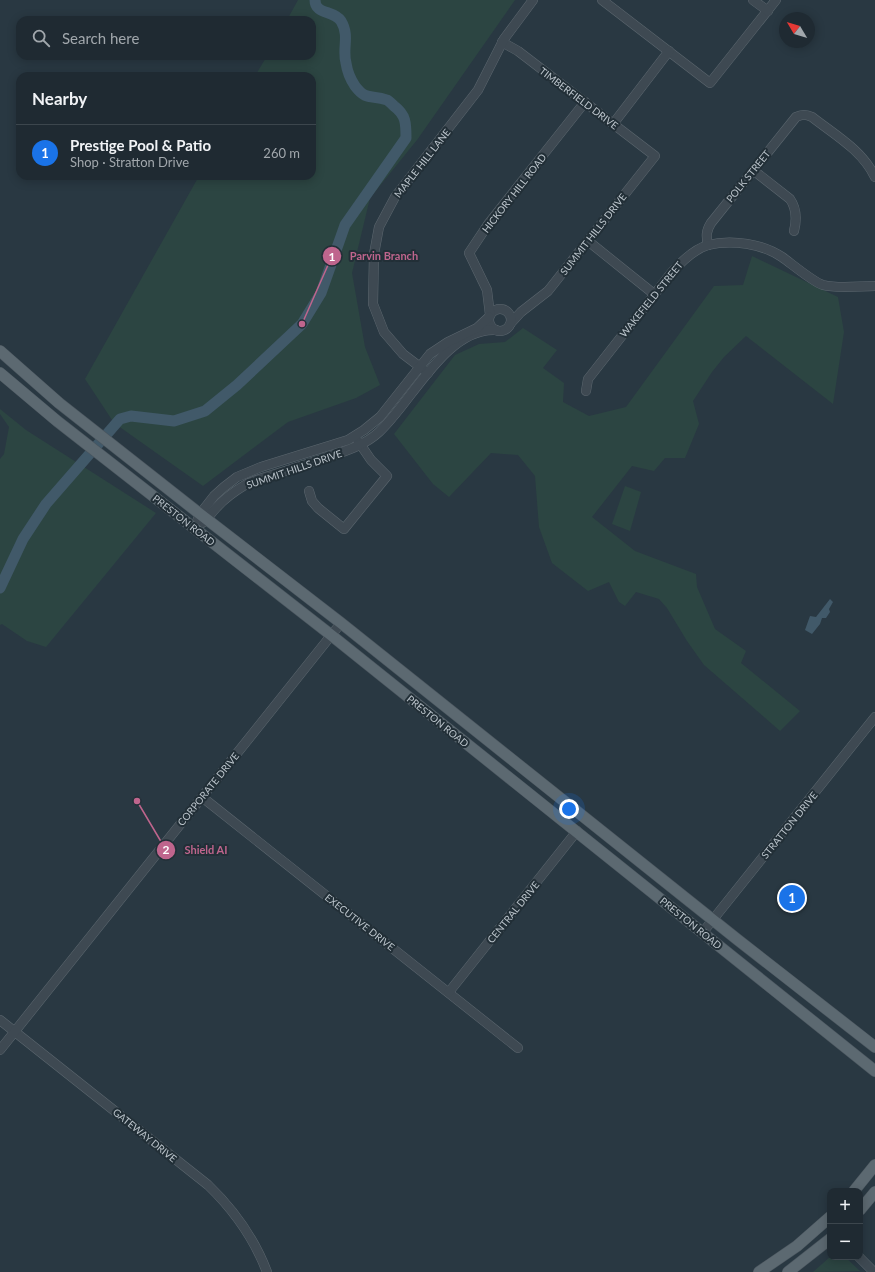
<!DOCTYPE html>
<html lang="en">
<head>
<meta charset="utf-8">
<style>
  body { margin:0; font-family:Lato,sans-serif; background:#27323a; color:#f1f3f6 }
  .controls { position:absolute; right:12px; bottom:12px; display:grid; overflow:hidden; border-radius:8px; box-shadow:0 2px 10px #0003 }
  .controls button { width:36px; height:36px; display:grid; place-items:center; padding:0; border:0; border-bottom:1px solid #3c464d; background:#1f2a32; color:#f1f3f6; font:20px sans-serif }
  .compass { position:absolute; left:779px; top:12px; width:36px; height:36px; border-radius:50%; background:#1f2a32; box-shadow:0 2px 10px #0003; rotate:308deg }
  .you { position:absolute; left:569px; top:809px; width:14px; height:14px; margin:-10px; border:3px solid #fff; border-radius:50%; background:#1a73e8; box-shadow:0 0 0 6px #1a73e833 }
  .badge { display:grid; place-items:center; width:26px; height:26px; border-radius:50%; background:#1a73e8; color:#fff; font-size:13px; font-weight:700 }
  .pin { position:absolute; translate:-50% -50%; border:2px solid #fff; box-shadow:0 1px 4px #0006 }
  .list { margin:0; padding:0; list-style:none }
  h2 { display:flex; justify-content:space-between; align-items:center; height:52px; margin:0; padding:0 16px; font-size:17px }
  h2 small { font-size:13px; font-weight:400; color:#a1a7ac }
  .list li { display:grid; grid-template-columns:26px 1fr auto; gap:12px; align-items:center; box-sizing:border-box; height:56px; padding:0 16px; border-top:1px solid #3c464d }
  .list b { display:block; font-size:15px; white-space:nowrap }
  .list p { margin:0; font-size:13px; white-space:nowrap; color:#a1a7ac }
  .list em { font-size:13px; font-style:normal; color:#a1a7ac }
  .icon { flex:none; width:22px; height:22px; fill:none; stroke:currentColor; stroke-width:2; stroke-linecap:round; stroke-linejoin:round }
  .map { position:relative; flex:none; width:875px; height:1272px; overflow:hidden }
  .search { position:absolute; background:#1f2a32; box-shadow:0 2px 10px #0003; left:16px; top:16px; width:300px; height:44px; display:flex; align-items:center; gap:10px; box-sizing:border-box; padding:0 14px; border-radius:12px; color:#a1a7ac; font-size:15px }
  .panel { position:absolute; background:#1f2a32; box-shadow:0 2px 10px #0003; left:16px; top:72px; width:300px; height:108px; border-radius:12px }
  .map>svg:first-child { display:block }
  .green { fill:#2c4542 }
  .water { fill:#415969 }
  .lines { fill:none; stroke-linecap:round; stroke-linejoin:round }
  .river { stroke:#415969; stroke-width:11 }
  .minor-casing { stroke:#5c676f; stroke-width:10 }
  .major-casing { stroke:#4a555e; stroke-width:12 }
  .minor { stroke:#3e4952; stroke-width:9 }
  .major { stroke:#5c6971; stroke-width:11 }
  .labels { text-anchor:middle; stroke-width:4; stroke-linejoin:round; paint-order:stroke }
  .street-label { font-size:10px; fill:#bbc4cb; stroke:#222f37 }
  .leader { fill:none; stroke:#bf658d; stroke-width:1.5 }
  .callout-dot { fill:#bf658d; stroke:#222f37; stroke-width:1.5 }
  .mark-label { font-size:12px; text-anchor:middle; font-weight:bold; fill:#fff }
  .callout-label { font-size:11px; text-anchor:middle; font-weight:bold; fill:#bf658d; stroke:#222f37; stroke-width:4; stroke-linejoin:round; paint-order:stroke }
</style>
</head>
<body>
<div class="map">
<svg width="875" height="1272" viewBox="0 0 875 1272">
  <rect width="100%" height="100%" fill="#293842"/>
  <!-- green -->
  <g class="green">
    <path d="M298,0h217l-98,140 -47,58 -18,75 13,74 15,38 -24,13 -68,24 -85,64 -89,-63 -29,-44 114,-203h113v-100h-57l12,-20h45v-36h-25z"/>
    <path d="M752,256l86,41 6,35 -11,72 -87,-68 -22,21 -12,15 -19,29 6,23 -14,34h-20l-11,13 -22,-5 -40,51 43,34 61,23 1,13 18,42 31,22 -5,12 59,48 -20,20 -76,-66 -17,-24 -20,-33 -8,-9 -23,-7 -11,14 -6,-4 -10,-20 -21,9 -36,-28 -13,-36 -4,-51 -17,-21 -27,-2 -42,44 -16,-13 -39,-50 61,-79 24,-11 26,-2 18,-14 34,22 -14,18 21,15 -1,19 26,14 37,-9 88,-121 29,-1z"/>
    <path d="M0,409l26,21 130,83 -110,134 -19,-6 -25,-17 -2,1v-166l4,-5 5,-27 -9,-13z"/>
    <path d="M625,486l16,6 -11,39 -18,-7z"/>
    <path d="M830,1257l9,1 6,-1 15,14 -47,1z"/>
  </g>
  <!-- water -->
  <path class="water" d="M830,599l3,3 -4,7 1,3 -4,6h-4l-2,6 -8,10 -7,-4 5,-14 6,1z"/>
  <g class="lines">
    <!-- river -->
    <path class="river" d="M0,588l23,-49 23,-35 74,-85 11,-3 43,5 31,-10 32,-26 65,-61 19,-31 24,-68 61,-87c0,-15 0,-23 -12,-32 -2,-2 -5,-5 -7,-6 -15,-6 -20,2 -32,-14 -4,-6 -8,-16 -9,-23 -4,-15 4,-27 -5,-42 -7,-11 -26,-6 -26,-21"/>
    <!-- minor casing -->
    <g class="minor-casing">
      <g id="minor">
        <path d="M602,0l108,83 66,-83"/>
        <path d="M753,0l15,11"/>
        <path d="M502,42l16,9 137,105 -107,135 -27,21 -10,11"/>
        <path d="M613,124l56,-73"/>
        <path d="M753,170l37,29c7,10 7,20 4,32"/>
        <path d="M588,241l66,53"/>
        <path d="M708,245c-2,-9 -2,-14 3,-22l85,-106c6,-3 10,-3 16,0 23,18 50,33 63,60"/>
        <circle cx="500" cy="320" r="11"/>
        <path d="M490,315l-3,-25 -18,-37 20,-30 96,-121"/>
        <path d="M428,373l-25,-19 -19,-22 -11,-28 1,-50 5,-27 16,-30 83,-107 26,-51 29,-39"/>
        <path d="M586,391l2,-12 4,-5 80,-102c10,-11 22,-23 36,-27 24,-6 55,-1 74,12 10,7 31,25 41,28 15,4 36,1 52,1"/>
        <path d="M309,491l3,10 6,7 26,21 43,-53 -16,-16 -13,-19"/>
        <path d="M202,523c6,-4 9,-10 14,-15 8,-9 19,-17 29,-23 11,-6 24,-9 37,-13 15,-5 31,-10 46,-15 18,-6 37,-12 51,-25 33,-30 67,-105 117,-102"/>
        <path d="M194,529l6,-15 14,-18 10,-9 13,-10 24,-10 87,-27 16,-10 16,-13 50,-63 18,-12 29,-14 12,-11"/>
        <path d="M202,797l316,251"/>
        <path d="M703,932l172,-215"/>
        <path d="M449,992l128,-161"/>
        <path d="M0,1020l208,165c26,25 46,53 59,87"/>
        <path d="M0,1050l341,-427"/>
        <path d="M859,1257l15,15"/>
      </g>
    </g>
    <!-- major casing -->
    <g class="major-casing">
      <g id="major">
        <path d="M0,351l59,52 141,111 141,109 397,317 137,107"/>
        <path d="M0,373l57,48 274,214 544,436"/>
        <path d="M854,1191l21,-26"/>
        <path d="M860,1210l15,-18"/>
        <path d="M759,1272l38,-26 33,-29"/>
        <path d="M788,1272l42,-33"/>
      </g>
    </g>
    <!-- minor -->
    <use href="#minor" class="minor"/>
    <!-- major -->
    <use href="#major" class="major"/>
  </g>
  <g class="labels">
    <!-- street labels -->
    <g class="street-label">
      <text transform="translate(579 98) rotate(37)" y="4">TIMBERFIELD DRIVE</text>
      <text transform="translate(422 163) rotate(-52)" y="4">MAPLE HILL LANE</text>
      <text transform="translate(748 176) rotate(-51)" y="4">POLK STREET</text>
      <text transform="translate(514 193) rotate(-52)" y="4">HICKORY HILL ROAD</text>
      <text transform="translate(593 234) rotate(-52)" y="4">SUMMIT HILLS DRIVE</text>
      <text transform="translate(651 299) rotate(-51)" y="4">WAKEFIELD STREET</text>
      <text transform="translate(294 469) rotate(-19)" y="4">SUMMIT HILLS DRIVE</text>
      <text transform="translate(184 520) rotate(38)" y="4">PRESTON ROAD</text>
      <text transform="translate(438 721) rotate(39)" y="4">PRESTON ROAD</text>
      <text transform="translate(208 789) rotate(-51)" y="4">CORPORATE DRIVE</text>
      <text transform="translate(789 825) rotate(-51)" y="4">STRATTON DRIVE</text>
      <text transform="translate(513 912) rotate(-51)" y="4">CENTRAL DRIVE</text>
      <text transform="translate(360 922) rotate(38)" y="4">EXECUTIVE DRIVE</text>
      <text transform="translate(691 923) rotate(39)" y="4">PRESTON ROAD</text>
      <text transform="translate(145 1135) rotate(39)" y="4">GATEWAY DRIVE</text>
    </g>
  </g>
  <!-- callouts -->
  <path class="leader" d="M302 324L332 256M137 801L166 850"/>
  <g class="callout-dot">
    <circle cx="302" cy="324" r="4"/>
    <circle cx="137" cy="801" r="4"/>
    <circle cx="332" cy="256" r="10"/>
    <circle cx="166" cy="850" r="10"/>
  </g>
  <g class="mark-label">
    <text x="332" y="261">1</text>
    <text x="166" y="854">2</text>
  </g>
  <g class="callout-label">
    <text x="384" y="260">Parvin Branch</text>
    <text x="206" y="854">Shield AI</text>
  </g>
</svg>
<div class="controls">
<button>+</button>
<button>−</button>
</div>
<svg class="compass" viewBox="-18 -18 36 36"><path d="M0-13l5 13h-10z" fill="#e53935"/><path d="M0 13l5-13h-10z" fill="#a1a7ac"/></svg>
<div class="you"></div>
<div class="pin badge" style="left:792px;top:898px">1</div>
<div class="search"><svg class="icon" aria-label="search" viewBox="0 0 24 24"><circle cx="10" cy="10" r="6"/><path d="M15 15l6 6"/></svg>Search here</div>
<section class="panel">
<h2>Nearby<small></small></h2>
<ul class="list">
<li><span class="badge">1</span><div><b>Prestige Pool &amp; Patio</b><p>Shop · Stratton Drive</p></div><em>260 m</em></li>
</ul>
</section>
</div>
</body>
</html>
